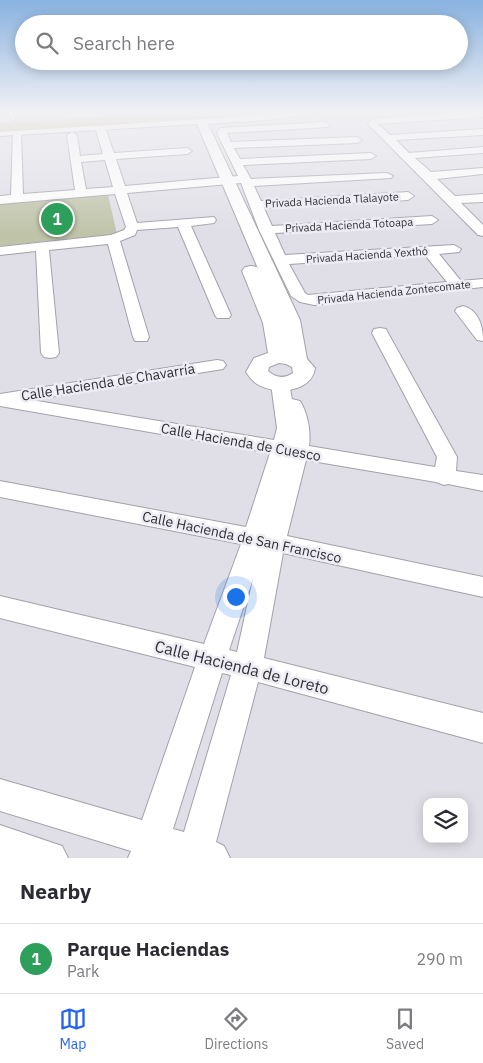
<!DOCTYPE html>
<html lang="en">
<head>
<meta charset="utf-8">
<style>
  body { margin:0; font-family:"IBM Plex Sans",sans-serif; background:#f2f2f3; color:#2b2b33 }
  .controls { position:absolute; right:15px; bottom:15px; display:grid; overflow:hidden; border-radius:10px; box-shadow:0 2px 12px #0003 }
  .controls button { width:45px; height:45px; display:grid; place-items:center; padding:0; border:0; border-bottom:1px solid #e1e1e2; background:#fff; color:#2b2b33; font:25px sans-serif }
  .you { position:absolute; left:235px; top:596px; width:18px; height:18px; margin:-12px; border:4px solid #fff; border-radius:50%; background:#1a73e8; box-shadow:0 0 0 8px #1a73e833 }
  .badge { display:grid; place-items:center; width:32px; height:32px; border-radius:50%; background:#2563eb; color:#fff; font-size:16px; font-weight:700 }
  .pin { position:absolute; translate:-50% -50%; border:2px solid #fff; box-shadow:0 1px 5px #0006 }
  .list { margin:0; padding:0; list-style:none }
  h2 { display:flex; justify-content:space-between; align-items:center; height:65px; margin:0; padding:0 20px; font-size:21px }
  h2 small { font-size:16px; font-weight:400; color:#7c7c81 }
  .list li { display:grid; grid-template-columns:32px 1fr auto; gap:15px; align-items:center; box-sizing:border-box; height:70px; padding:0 20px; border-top:1px solid #e1e1e2 }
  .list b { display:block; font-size:19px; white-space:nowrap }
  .list p { margin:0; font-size:16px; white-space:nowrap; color:#7c7c81 }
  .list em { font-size:16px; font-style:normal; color:#7c7c81 }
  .icon { flex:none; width:28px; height:28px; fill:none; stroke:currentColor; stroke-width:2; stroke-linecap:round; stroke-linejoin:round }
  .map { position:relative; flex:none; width:483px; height:858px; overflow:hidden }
  .search { position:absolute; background:#fff; box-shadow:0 2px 12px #0003; left:15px; right:15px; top:15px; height:55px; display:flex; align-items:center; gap:12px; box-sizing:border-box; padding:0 18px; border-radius:28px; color:#7c7c81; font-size:19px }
  .sheet { height:135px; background:#fff }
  nav { display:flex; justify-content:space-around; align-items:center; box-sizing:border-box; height:70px; border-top:1px solid #e1e1e2; background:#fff; font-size:14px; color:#7c7c81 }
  nav a { display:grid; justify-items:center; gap:2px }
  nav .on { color:#2563eb }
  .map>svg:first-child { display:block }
  .built { fill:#d6d4e4 }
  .green { fill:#bfc4a8 }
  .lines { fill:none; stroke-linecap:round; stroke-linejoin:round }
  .service-casing { stroke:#a2a1a9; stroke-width:2 }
  .minor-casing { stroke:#a2a1a9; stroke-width:2 }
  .tertiary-casing { stroke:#a2a1a9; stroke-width:2 }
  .primary-casing { stroke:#bdbdbe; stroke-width:2 }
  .service { fill:#fff; fill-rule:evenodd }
  .minor { fill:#fff; fill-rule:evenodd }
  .tertiary { fill:#fff; fill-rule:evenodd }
  .primary { fill:#c8b78c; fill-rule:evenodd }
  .labels { text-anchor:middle; stroke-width:5; stroke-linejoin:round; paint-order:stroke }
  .far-street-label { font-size:11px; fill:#303033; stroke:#edecf4 }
  .street-label { font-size:14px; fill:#303033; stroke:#edecf4 }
  .near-street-label { font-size:16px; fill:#303033; stroke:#edecf4 }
</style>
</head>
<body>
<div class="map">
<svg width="483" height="858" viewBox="0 0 483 858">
  <rect width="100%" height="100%" fill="#e0dfe7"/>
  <!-- built -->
  <path class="built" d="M483,112l-117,8 -10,-7z"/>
  <!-- green -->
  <path class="green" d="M108,195l9,39 -117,12v-42z"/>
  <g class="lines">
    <!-- service casing -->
    <g class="service-casing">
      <path id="service" d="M7,112h5l4,8h-4z"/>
    </g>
    <!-- minor casing -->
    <g class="minor-casing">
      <g id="minor">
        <path d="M127,112h8v1l-4,3z"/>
        <path d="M467,112h16v5l-105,7 12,11 93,-6v6l-87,5 13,13 74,-6v6l-68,5 16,14 52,-4v6l-46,5 18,17 28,-2v8l-22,1 22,22v11l-5,-1 -110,-111 3,-4 9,-2z"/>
        <path d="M325,122l5,3 -2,2 -101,6 4,9 126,-5 5,3 -5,3 -123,5 6,11 131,-6 5,3 -5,3 -128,6 8,14 136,-6 6,3 -2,2 -137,8 7,15 147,-9 6,4 -6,4 -144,8 8,18 160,-10 6,4 -6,4 -157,9 10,22 169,-10 7,4 -2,3 -20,2 22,27 22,-2v8l-169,18 -14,-3 -9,-6 -32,-66 -18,-47 -114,10 10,30 77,-6 2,3 -2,3 -23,3 40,89 -2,3h-12l-2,-3 -37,-88 -41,3 -2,5 -15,6 29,96 -2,4h-12l-2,-4 -25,-93 -59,6 10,103 -3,4 -6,1 -6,-1 -3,-4 -5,-102 -36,4v-8l111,-12 13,-5 2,-3 -11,-33 -115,10v-8l11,-1 2,-65h6l2,2 2,62 52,-4 -8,-55 5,-3 5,3 3,21 23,-2 -8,-27 5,-3 5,3 9,26 73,-5 5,3 -5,3 -71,5 9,27 113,-10 -21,-43 3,-5zM105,160l8,27 -27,2 -5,-27zM425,255l22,27 -139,13 -3,-2 -16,-29z"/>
        <path d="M463,306c16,4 20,21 20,35l-6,-1 -22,-29 2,-3z"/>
        <path d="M380,328l6,1 2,4 69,124 -1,14 27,4v16l-35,-7 -4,1 -8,-3 -130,-22 -19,76 196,41v20l-200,-44 -19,105 219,55v30l-225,-61 -42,160 8,4 6,12h-102l3,-7 -131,-40v-32l142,41 53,-153 -195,-49v-22l204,48 37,-100 -241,-47v-16l246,46 24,-74 -270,-47v-12l217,-34 6,1 3,4 -3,4 -192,31 243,40 3,-12 -6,-44 2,-4 7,-2 7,2 2,4 3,15 8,2c8,13 11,31 9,45l126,21 2,-10 -65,-124 2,-4zM253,579l-16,73 -8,-2zM222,673l9,2 -47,157 -11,-3z"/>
        <path d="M0,825l62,21 6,12h-68z"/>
      </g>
    </g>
    <!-- tertiary casing -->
    <g class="tertiary-casing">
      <path id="tertiary" d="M192,112h10l3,5 73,-5h34l-5,3 -40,5 -59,4 92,196 7,39 8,9c-3,25 -41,27 -58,16 -5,-3 -8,-8 -11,-12l8,-14 14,-5 -5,-30 -21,-52 3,-4 6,-1 6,1 2,4 -62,-147 -197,12v-6l194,-12zM279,363l7,1 6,3 1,6c-9,6 -17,5 -25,-2l1,-4z"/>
    </g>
    <!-- primary casing -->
    <g class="primary-casing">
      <path id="primary" d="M186,112h70l-6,4 -250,16v-8z"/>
    </g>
    <!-- service -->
    <use href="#service" class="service"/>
    <!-- minor -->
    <use href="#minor" class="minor"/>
    <!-- tertiary -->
    <use href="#tertiary" class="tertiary"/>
    <!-- primary -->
    <use href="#primary" class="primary"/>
  </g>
  <!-- sky -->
  <linearGradient id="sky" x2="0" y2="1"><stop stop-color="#89b2e0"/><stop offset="0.48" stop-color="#f1f1f4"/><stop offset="1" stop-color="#f1f1f4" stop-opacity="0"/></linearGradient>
  <rect width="483" height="233" fill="url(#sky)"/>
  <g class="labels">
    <!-- far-street labels -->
    <g class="far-street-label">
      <text transform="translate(332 200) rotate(-3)" y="4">Privada Hacienda Tlalayote</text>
      <text transform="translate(349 225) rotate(-3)" y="4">Privada Hacienda Totoapa</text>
      <text transform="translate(367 255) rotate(-4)" y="4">Privada Hacienda Yexthó</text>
      <text transform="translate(394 292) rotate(-6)" y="4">Privada Hacienda Zontecomate</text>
    </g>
    <!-- street labels -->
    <g class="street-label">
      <text transform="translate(108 382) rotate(-9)" y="5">Calle Hacienda de Chavarría</text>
      <text transform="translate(241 442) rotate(10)" y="5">Calle Hacienda de Cuesco</text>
      <text transform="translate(242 537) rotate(12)" y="5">Calle Hacienda de San Francisco</text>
    </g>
    <!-- near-street labels -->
    <g class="near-street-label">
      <text transform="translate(242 667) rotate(14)" y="6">Calle Hacienda de Loreto</text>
    </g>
  </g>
</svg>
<div class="controls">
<button><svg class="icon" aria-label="layers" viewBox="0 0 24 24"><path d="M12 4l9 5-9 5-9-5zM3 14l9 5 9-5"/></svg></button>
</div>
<div class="you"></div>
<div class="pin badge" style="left:57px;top:219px;background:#2e9e5b">1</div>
<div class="search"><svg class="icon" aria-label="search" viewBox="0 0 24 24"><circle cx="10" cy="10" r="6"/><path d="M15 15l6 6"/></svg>Search here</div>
</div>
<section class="sheet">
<h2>Nearby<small></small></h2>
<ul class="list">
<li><span class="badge" style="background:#2e9e5b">1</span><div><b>Parque Haciendas</b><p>Park</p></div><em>290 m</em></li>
</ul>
</section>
<nav>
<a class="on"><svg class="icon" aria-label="map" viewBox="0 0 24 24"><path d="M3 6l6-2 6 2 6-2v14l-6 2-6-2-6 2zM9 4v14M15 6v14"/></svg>Map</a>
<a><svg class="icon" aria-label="directions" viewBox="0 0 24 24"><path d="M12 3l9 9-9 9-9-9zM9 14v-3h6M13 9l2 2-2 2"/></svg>Directions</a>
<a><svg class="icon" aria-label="saved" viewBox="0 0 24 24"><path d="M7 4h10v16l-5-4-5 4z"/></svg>Saved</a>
</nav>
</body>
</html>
